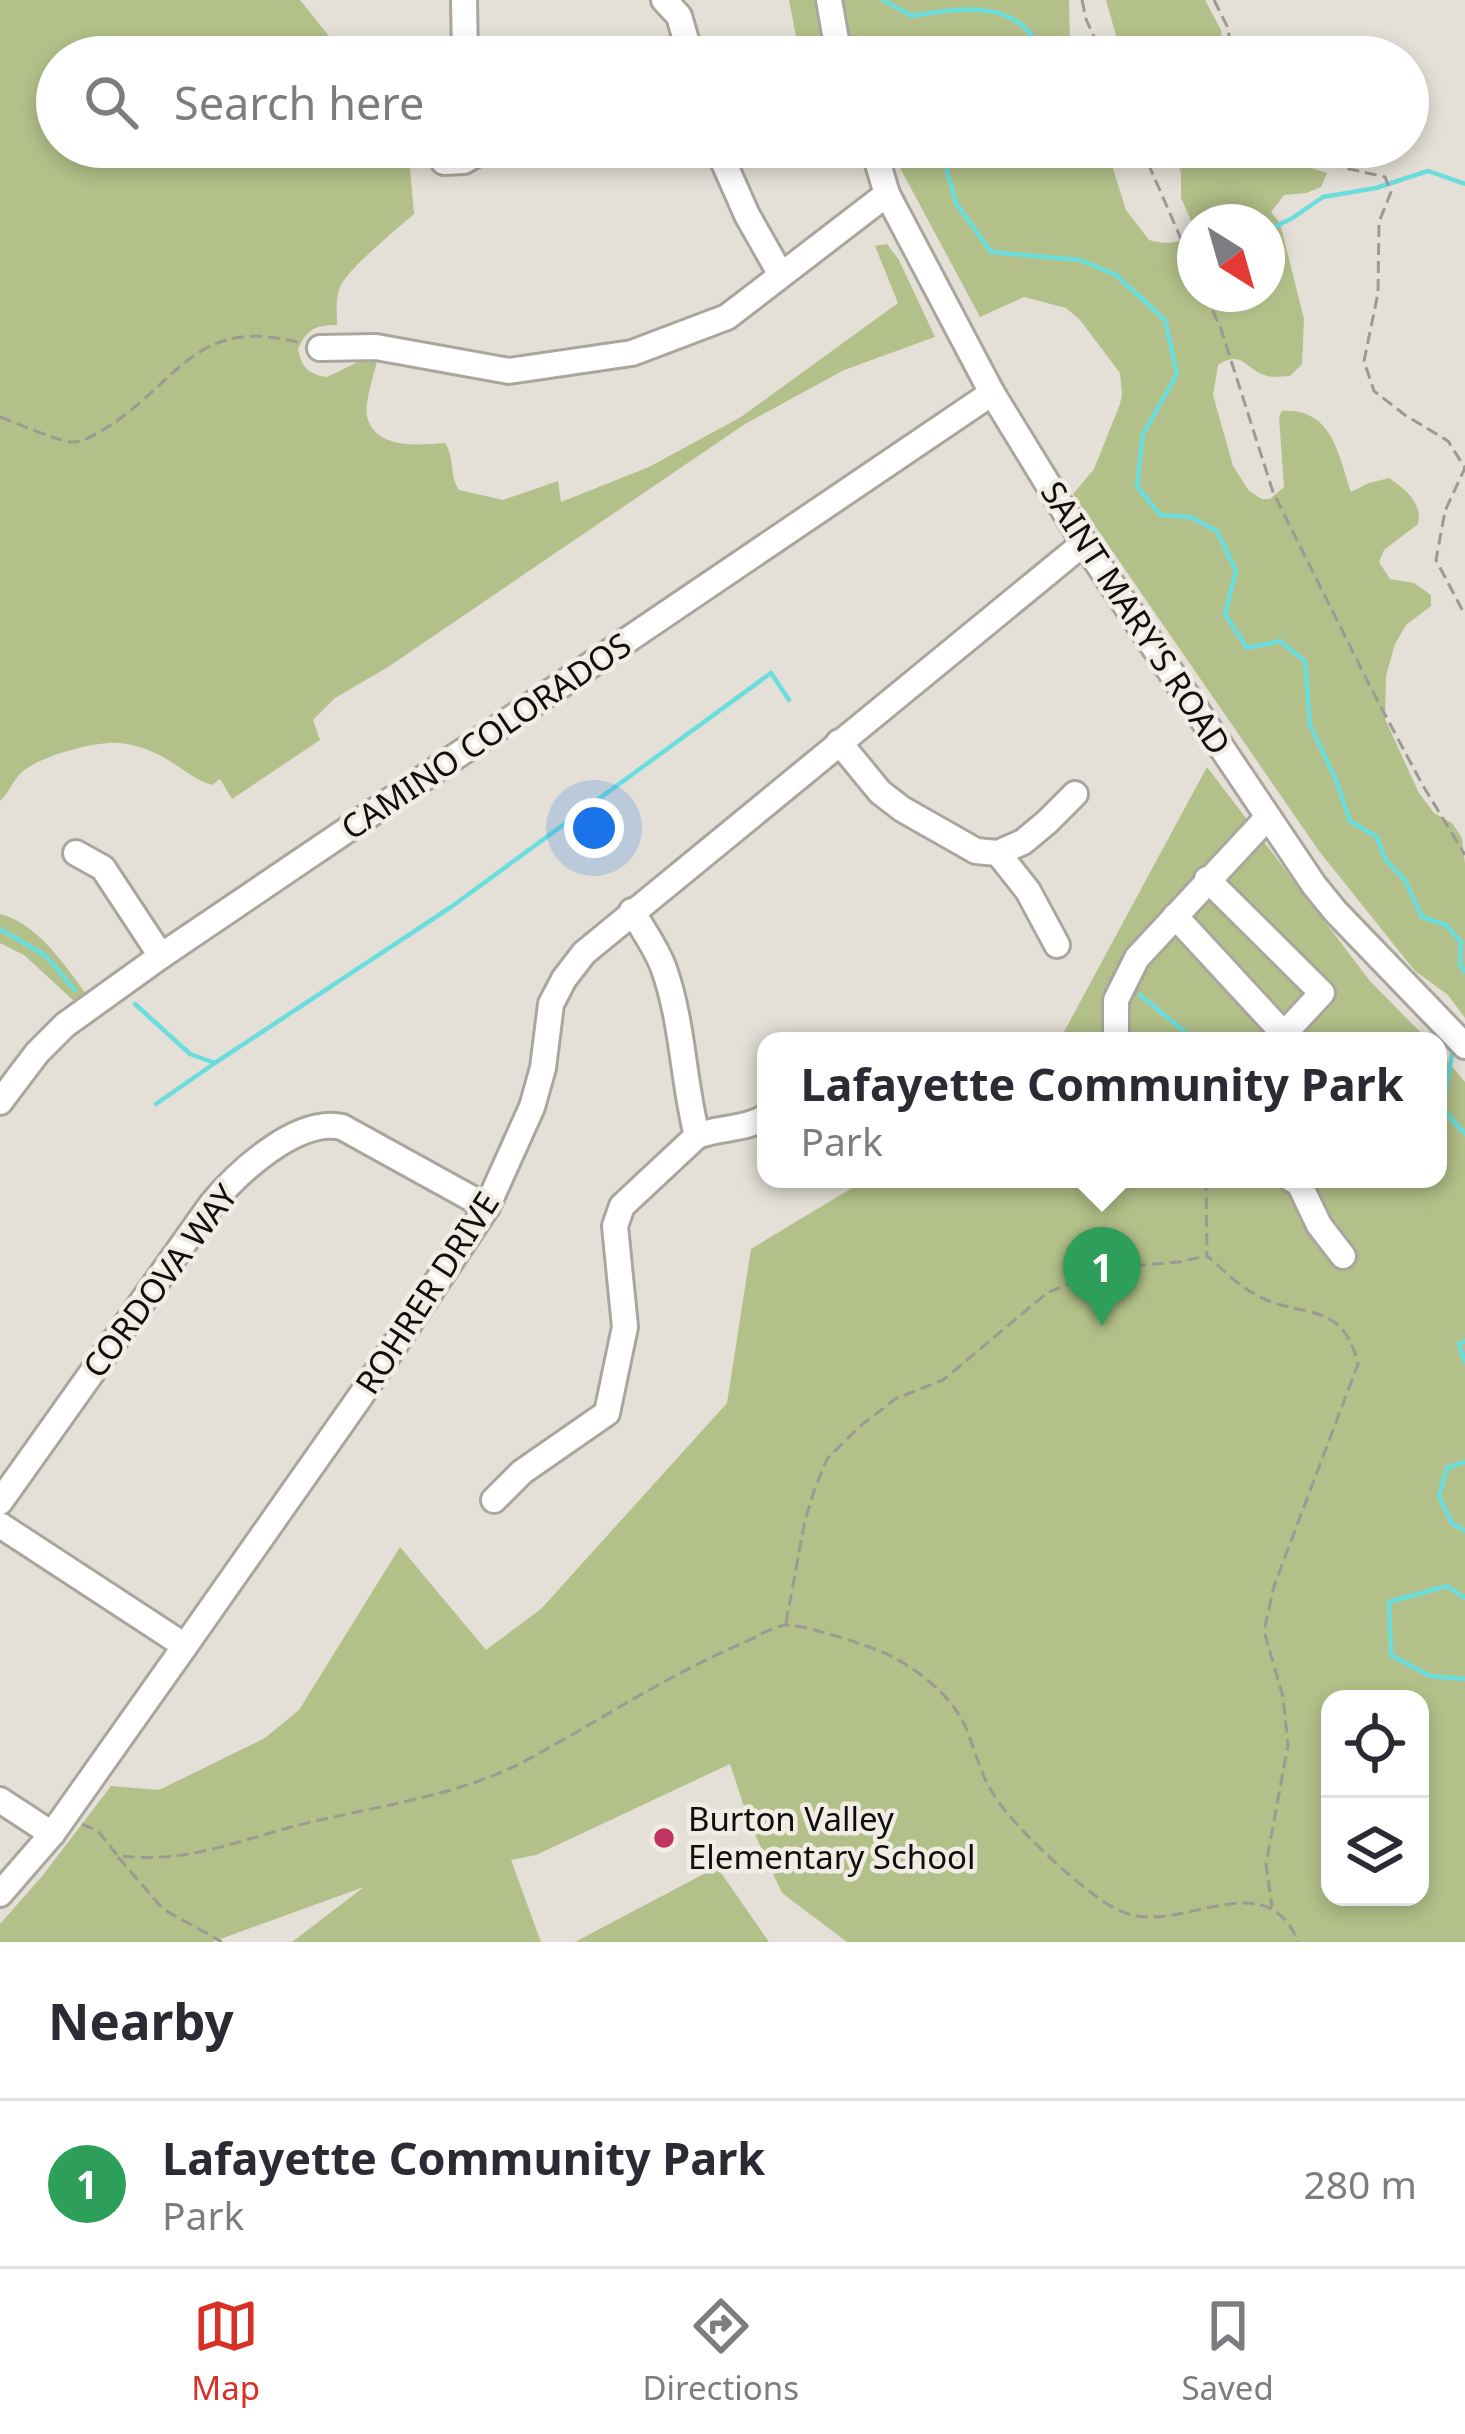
<!DOCTYPE html>
<html lang="en">
<head>
<meta charset="utf-8">
<style>
  body { margin:0; font-family:"Noto Sans",sans-serif; background:#f7f7f7; color:#2b2b33 }
  .controls { position:absolute; right:36px; bottom:36px; display:grid; overflow:hidden; border-radius:24px; box-shadow:0 6px 18px #0003 }
  .controls button { width:108px; height:108px; display:grid; place-items:center; padding:0; border:0; border-bottom:3px solid #e1e1e2; background:#fff; color:#2b2b33; font:60px sans-serif }
  .compass { position:absolute; left:1177px; top:204px; width:108px; height:108px; border-radius:50%; background:#fff; box-shadow:0 6px 18px #0003; rotate:143deg }
  .you { position:absolute; left:594px; top:828px; width:42px; height:42px; margin:-30px; border:9px solid #fff; border-radius:50%; background:#1a73e8; box-shadow:0 0 0 18px #1a73e833 }
  .badge { display:grid; place-items:center; width:78px; height:78px; border-radius:50%; background:#d93025; color:#fff; font-size:39px; font-weight:700 }
  .pin { position:absolute; translate:-50% -99px; filter:drop-shadow(0 3px 6px #0008) }
  .pin::after { content:''; position:absolute; top:63px; width:42px; height:36px; background:inherit; clip-path:polygon(0 0,100% 0,50% 100%) }
  .popup { position:absolute; left:757px; top:1032px; width:690px; height:156px; box-sizing:border-box; display:grid; place-content:center; border-radius:24px; background:#fff; filter:drop-shadow(0 3px 9px #0005); font-size:39px; white-space:nowrap; color:#7c7c81 }
  .popup b { font-size:45px; color:#2b2b33 }
  .popup::after { content:''; position:absolute; left:50%; top:100%; margin-left:-24px; border:24px solid transparent; border-top-color:#fff }
  .list { margin:0; padding:0; list-style:none }
  h2 { display:flex; justify-content:space-between; align-items:center; height:156px; margin:0; padding:0 48px; font-size:51px }
  h2 small { font-size:39px; font-weight:400; color:#7c7c81 }
  .list li { display:grid; grid-template-columns:78px 1fr auto; gap:36px; align-items:center; box-sizing:border-box; height:168px; padding:0 48px; border-top:3px solid #e1e1e2 }
  .list b { display:block; font-size:45px; white-space:nowrap }
  .list p { margin:0; font-size:39px; white-space:nowrap; color:#7c7c81 }
  .list em { font-size:39px; font-style:normal; color:#7c7c81 }
  .icon { flex:none; width:66px; height:66px; fill:none; stroke:currentColor; stroke-width:2; stroke-linecap:round; stroke-linejoin:round }
  .map { position:relative; flex:none; width:1465px; height:1942px; overflow:hidden }
  .search { position:absolute; background:#fff; box-shadow:0 6px 18px #0003; left:36px; right:36px; top:36px; height:132px; display:flex; align-items:center; gap:30px; box-sizing:border-box; padding:0 42px; border-radius:66px; color:#7c7c81; font-size:45px }
  .sheet { height:324px; background:#fff }
  nav { display:flex; justify-content:space-around; align-items:center; box-sizing:border-box; height:168px; border-top:3px solid #e1e1e2; background:#fff; font-size:33px; color:#7c7c81 }
  nav a { display:grid; justify-items:center; gap:6px }
  nav .on { color:#d93025 }
  .map>svg:first-child { display:block }
  .green { fill:#b3c089; fill-rule:evenodd }
  .lines { fill:none; stroke-linecap:round; stroke-linejoin:round }
  .stream { stroke:#6bdddd; stroke-width:4.5 }
  .building { fill:#bfb5b2 }
  .minor-casing { stroke:#aaa69e; stroke-width:30 }
  .path { stroke:#9d9993; stroke-width:3; stroke-dasharray:12 6; stroke-linecap:butt }
  .minor { stroke:#fff; stroke-width:24 }
  .poi-dot { fill:#c13361; stroke:#f1ede4; stroke-width:4.5 }
  .labels { text-anchor:middle; stroke-width:9; stroke-linejoin:round; paint-order:stroke }
  .street-label { font-size:33px; fill:#100e0c; stroke:#f1ede4 }
  .poi-label { font-size:33px; fill:#100e0c; stroke:#f1ede4; text-anchor:start }
</style>
</head>
<body>
<div class="map">
<svg width="1465" height="1942" viewBox="0 0 1465 1942">
  <rect width="100%" height="100%" fill="#e4e0d7"/>
  <!-- green -->
  <g class="green">
    <path d="M0,0h300l46,57h-289v90h351l6,67c-17,15 -63,52 -73,71 -6,12 -4,27 -4,40 -21,0 -30,4 -39,24 4,19 10,25 29,28l33,-16 18,-4c-3,15 -14,46 -11,59 8,34 52,29 78,27 10,15 4,32 14,47l44,10 55,-19 3,21 88,-35 92,-50 157,-114 -23,-57 12,-2 12,16 36,77 -91,33 -99,54 -357,243 -53,31 -22,22 7,20 -88,59 -12,-20 -8,6c-22,-7 -36,-23 -57,-32 -10,-5 -24,-9 -36,-10 -23,-2 -79,13 -97,29 -9,8 -13,21 -22,29z"/>
    <path d="M789,0h28l14,57h-31z"/>
    <path d="M841,0h228l1,44 7,13h-104l-1,-8 -11,-10 -49,8 -23,10h-35z"/>
    <path d="M1106,0h99l16,30 2,27h-101z"/>
    <path d="M898,147h208l20,63 23,30c20,5 33,5 45,-13l-13,-29v-24l-7,-27h94l17,13 42,13 -6,14 -15,6 -22,2 -13,17 9,11 24,96 -2,45 -12,12c-8,0 -15,2 -23,0 -22,-6 -24,-27 -49,-11l-5,30 20,71 16,25 13,8h8l14,-12 -5,-70 3,-6c51,-3 56,44 69,81l18,-9 20,-5c16,11 34,25 29,46l-34,26 -5,12 11,17 24,4 17,12v11l-25,19 -11,19 -9,32 -1,43 34,74 15,20 18,10 10,15 3,26v154l-17,-23 -33,-24 -96,-120 -246,-357 21,-25 26,-65 2,-10 -2,-21 -40,-53 -14,-12 -42,-11 -44,20 -89,-166zM1195,222h72v72h-72z"/>
    <path d="M1207,767l163,214 59,60h-370z"/>
    <path d="M0,914c38,10 64,50 86,80l-11,8 -51,-47 -24,-12z"/>
    <path d="M1438,1050l27,32v860h-618l-65,-49 -33,-71 -19,-58 -194,91 -25,5 30,82h-249l72,-55 -152,55h-212v-18l43,-49 68,-89 48,4 106,-52 34,-28 101,-163 86,103 55,-41 186,-206 24,-154 116,-70h571zM1330,1699h90v198h-90z"/>
    <path d="M717,1867l52,75h-194z"/>
  </g>
  <g class="lines">
    <!-- stream -->
    <g class="stream">
      <path d="M883,0l29,16c57,-10 109,-16 133,41"/>
      <path d="M963,147l-17,21 10,35 35,49 89,8 36,15 49,45 12,54 -34,60 -6,52 23,29 30,2 27,14 19,40 -11,43 22,34 33,-7 25,20 5,64 26,55 14,41 27,16 8,22 20,21 17,37 24,8 15,17 -1,22 5,8"/>
      <path d="M1267,230l24,-11 32,-22 53,-9 52,-17 37,13"/>
      <path d="M0,929l46,27 29,34"/>
      <path d="M1140,995l56,46"/>
      <path d="M135,1004l55,50 25,9 236,-156 320,-234 18,27"/>
      <path d="M1454,1045l-12,63 23,26"/>
      <path d="M156,1104l59,-41"/>
      <path d="M1465,1341l-6,3 6,18"/>
      <path d="M1465,1462l-18,6 -8,28 13,27 13,8"/>
      <path d="M1465,1598l-18,-12 -58,16 2,53 39,21 35,3"/>
    </g>
  </g>
  <!-- building -->
  <path class="building" d="M930,48l3,9h-28v-1z"/>
  <g class="lines">
    <!-- minor casing -->
    <g class="minor-casing">
      <g id="minor">
        <path d="M464,0l1,57"/>
        <path d="M664,0l15,16 12,41"/>
        <path d="M829,0l10,57"/>
        <path d="M717,147l30,68 34,60"/>
        <path d="M873,147l14,47 105,199 92,150 230,342 21,26 130,135"/>
        <path d="M444,162l20,-1 12,-7v-7"/>
        <path d="M320,348l56,-1 133,24 123,-18 95,-36 160,-123"/>
        <path d="M839,742l41,50 22,17 74,42 22,2 25,-11 24,-20 28,-28"/>
        <path d="M76,853l27,15 58,88"/>
        <path d="M998,853l30,38 29,54"/>
        <path d="M1175,916l109,118 38,-41 -115,-114"/>
        <path d="M1116,1041v-41l21,-42 131,-141"/>
        <path d="M0,1102l37,-49 28,-28 96,-69 831,-563"/>
        <path d="M697,1136c22,-9 48,-6 69,-19"/>
        <path d="M1291,1179l8,4 20,42 24,31"/>
        <path d="M494,1500l28,-28 85,-59 18,-86 -10,-101 7,-20 75,-70c-14,-55 -14,-113 -33,-167 -7,-20 -21,-39 -32,-58"/>
        <path d="M0,1502l211,-297c26,-32 86,-88 131,-78l145,80"/>
        <path d="M0,1525l185,121"/>
        <path d="M0,1800l52,34"/>
        <path d="M0,1894l52,-60 133,-188 175,-249 127,-190 45,-100 11,-39 8,-64 13,-25 20,-26 500,-410"/>
      </g>
    </g>
    <!-- path -->
    <g class="path">
      <path d="M1082,0l4,19 17,38"/>
      <path d="M1214,0l14,28 4,29"/>
      <path d="M1141,147l54,124"/>
      <path d="M1279,147l27,12 79,18 6,15 -12,30 -1,71 -14,68 10,30 31,24 43,26 17,27 -20,43 -9,49 29,55"/>
      <path d="M1205,294l16,35 52,163 100,200 49,92 43,71"/>
      <path d="M0,417c18,6 54,23 71,25 13,1 24,-8 35,-14 75,-47 88,-113 195,-85"/>
      <path d="M1206,1179l1,77c15,12 29,28 46,37 47,28 89,4 105,71l-84,222 -10,45 19,66 5,48 -22,119 6,43"/>
      <path d="M786,1623l19,-103 10,-32 12,-29 31,-31 37,-29 48,-19 104,-87 57,-25 75,-6 28,-6"/>
      <path d="M82,1824l16,7 19,24c70,12 136,-21 203,-35 74,-17 150,-27 216,-65 69,-38 134,-81 207,-112 12,-5 29,-16 42,-18 15,-2 88,22 104,30 31,16 63,41 77,73 9,22 15,48 28,67 19,31 73,80 103,102 11,8 26,17 40,19 56,9 132,-49 161,26"/>
      <path d="M118,1857l45,52 59,33"/>
    </g>
    <!-- minor -->
    <use href="#minor" class="minor"/>
  </g>
  <!-- markers -->
  <circle class="poi-dot" cx="664" cy="1838" r="12"/>
  <g class="labels">
    <!-- street labels -->
    <g class="street-label">
      <text transform="translate(1136 618) rotate(57)" y="12">SAINT MARY'S ROAD</text>
      <text transform="translate(486 736) rotate(-34)" y="12">CAMINO COLORADOS</text>
      <text transform="translate(160 1281) rotate(-53)" y="12">CORDOVA WAY</text>
      <text transform="translate(427 1293) rotate(-57)" y="12">ROHRER DRIVE</text>
    </g>
    <!-- poi labels -->
    <g class="poi-label">
      <text x="688" y="1831">Burton Valley<tspan x="688" dy="38">Elementary School</tspan></text>
    </g>
  </g>
</svg>
<div class="controls">
<button><svg class="icon" aria-label="locate" viewBox="0 0 24 24"><circle cx="12" cy="12" r="6"/><path d="M12 2v4M12 18v4M2 12h4M18 12h4"/></svg></button>
<button><svg class="icon" aria-label="layers" viewBox="0 0 24 24"><path d="M12 4l9 5-9 5-9-5zM3 14l9 5 9-5"/></svg></button>
</div>
<svg class="compass" viewBox="-18 -18 36 36"><path d="M0-13l5 13h-10z" fill="#e53935"/><path d="M0 13l5-13h-10z" fill="#7c7c81"/></svg>
<div class="you"></div>
<div class="pin badge" style="left:1102px;top:1326px;background:#2e9e5b">1</div>
<div class="popup"><b>Lafayette Community Park</b>Park</div>
<div class="search"><svg class="icon" aria-label="search" viewBox="0 0 24 24"><circle cx="10" cy="10" r="6"/><path d="M15 15l6 6"/></svg>Search here</div>
</div>
<section class="sheet">
<h2>Nearby<small></small></h2>
<ul class="list">
<li><span class="badge" style="background:#2e9e5b">1</span><div><b>Lafayette Community Park</b><p>Park</p></div><em>280 m</em></li>
</ul>
</section>
<nav>
<a class="on"><svg class="icon" aria-label="map" viewBox="0 0 24 24"><path d="M3 6l6-2 6 2 6-2v14l-6 2-6-2-6 2zM9 4v14M15 6v14"/></svg>Map</a>
<a><svg class="icon" aria-label="directions" viewBox="0 0 24 24"><path d="M12 3l9 9-9 9-9-9zM9 14v-3h6M13 9l2 2-2 2"/></svg>Directions</a>
<a><svg class="icon" aria-label="saved" viewBox="0 0 24 24"><path d="M7 4h10v16l-5-4-5 4z"/></svg>Saved</a>
</nav>
</body>
</html>
